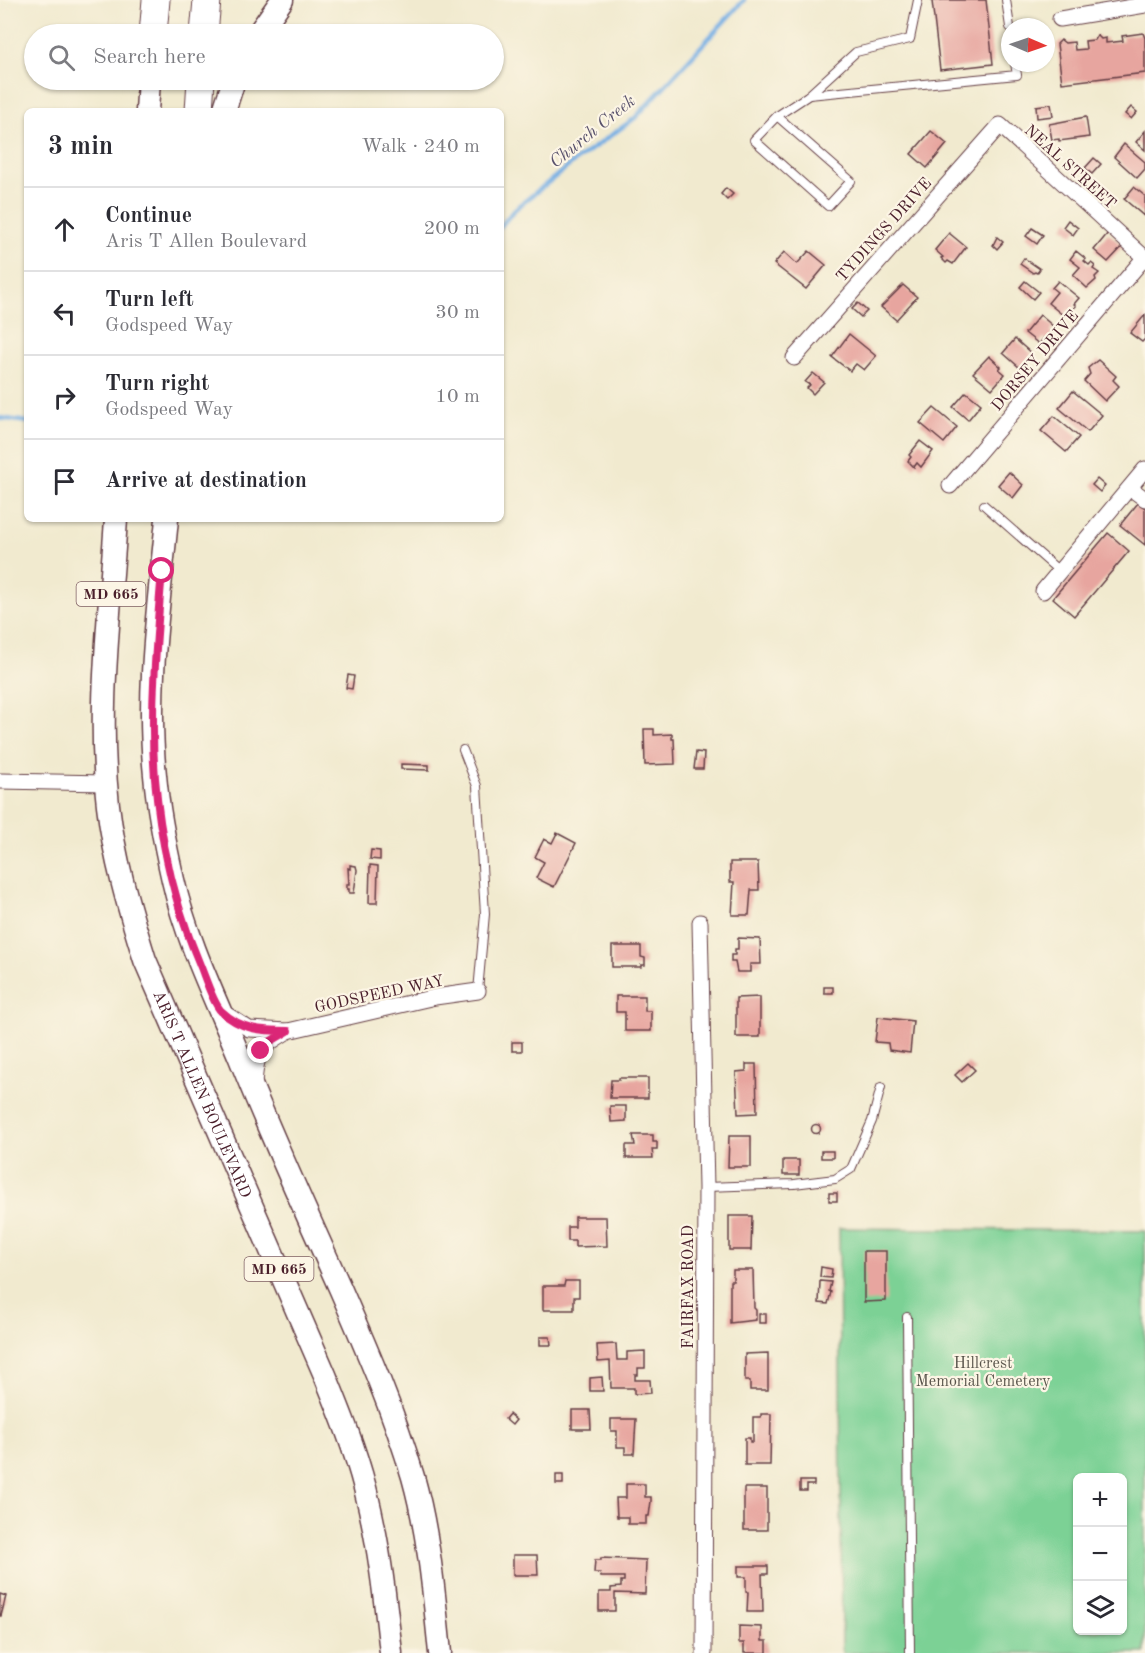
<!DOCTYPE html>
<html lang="en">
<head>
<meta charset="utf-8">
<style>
  body { margin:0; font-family:"Old Standard TT",serif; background:#f2f2f3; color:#2b2b33 }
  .controls { position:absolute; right:18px; bottom:18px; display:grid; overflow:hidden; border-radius:9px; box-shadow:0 2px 4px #0004 }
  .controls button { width:54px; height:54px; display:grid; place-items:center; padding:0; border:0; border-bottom:2px solid #e1e1e2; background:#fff; color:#2b2b33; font:30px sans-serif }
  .compass { position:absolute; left:1001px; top:18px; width:54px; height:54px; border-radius:50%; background:#fff; box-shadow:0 2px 4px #0004; rotate:92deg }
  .stop { position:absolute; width:18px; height:18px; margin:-14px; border:4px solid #db2777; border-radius:50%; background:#fff }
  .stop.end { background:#db2777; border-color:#fff; box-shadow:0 2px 6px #0008 }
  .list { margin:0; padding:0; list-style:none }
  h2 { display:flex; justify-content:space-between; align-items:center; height:78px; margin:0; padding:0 24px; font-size:26px }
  h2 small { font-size:20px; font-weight:400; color:#7c7c81 }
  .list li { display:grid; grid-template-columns:39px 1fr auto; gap:18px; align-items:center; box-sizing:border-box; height:84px; padding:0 24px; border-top:2px solid #e1e1e2 }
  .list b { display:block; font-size:22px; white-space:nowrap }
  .list p { margin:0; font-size:20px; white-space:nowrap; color:#7c7c81 }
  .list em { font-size:20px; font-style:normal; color:#7c7c81 }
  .icon { flex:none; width:33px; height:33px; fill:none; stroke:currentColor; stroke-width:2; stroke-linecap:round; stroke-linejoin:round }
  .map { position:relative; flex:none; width:1145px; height:1653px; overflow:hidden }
  .search { position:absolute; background:#fff; box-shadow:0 2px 4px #0004; left:24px; top:24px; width:480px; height:66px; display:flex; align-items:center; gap:15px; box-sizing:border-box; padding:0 21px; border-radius:33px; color:#7c7c81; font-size:22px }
  .panel { position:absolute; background:#fff; box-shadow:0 2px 4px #0004; left:24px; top:108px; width:480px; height:414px; border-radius:9px }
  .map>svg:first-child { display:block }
  .green { fill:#7bd195; stroke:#627860; stroke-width:1.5; fill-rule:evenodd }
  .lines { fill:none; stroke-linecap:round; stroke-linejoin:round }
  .stream { stroke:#73aee4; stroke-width:4.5 }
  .building { fill:#e7a59f }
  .lane-casing { stroke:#633d44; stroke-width:10 }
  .street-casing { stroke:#633d44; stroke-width:17 }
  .primary-casing { stroke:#633d44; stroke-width:25 }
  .highway-casing { stroke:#633d44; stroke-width:29 }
  .lane { stroke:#fff; stroke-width:8 }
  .street { stroke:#fff; stroke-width:15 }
  .primary { stroke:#fff; stroke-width:22 }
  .highway { stroke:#fff; stroke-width:27 }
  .route { stroke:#db2777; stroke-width:8 }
  .labels { text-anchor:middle; stroke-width:4.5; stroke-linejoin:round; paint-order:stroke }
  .shield { fill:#fcf5e5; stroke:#7f5f63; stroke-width:1.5 }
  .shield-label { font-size:15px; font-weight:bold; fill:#4a1f2b }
  .street-label { font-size:16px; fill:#4a1f2b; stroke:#fcf5e5 }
  .park-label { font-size:16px; fill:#59544b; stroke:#fcf5e5 }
  .water-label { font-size:18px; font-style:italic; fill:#58516c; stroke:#fcf5e5 }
</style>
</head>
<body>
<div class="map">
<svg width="1145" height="1653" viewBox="0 0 1145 1653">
  <rect width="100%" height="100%" fill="#fcf5e5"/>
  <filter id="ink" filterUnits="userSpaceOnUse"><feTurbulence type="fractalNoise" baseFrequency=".0167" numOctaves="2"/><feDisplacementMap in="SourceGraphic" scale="12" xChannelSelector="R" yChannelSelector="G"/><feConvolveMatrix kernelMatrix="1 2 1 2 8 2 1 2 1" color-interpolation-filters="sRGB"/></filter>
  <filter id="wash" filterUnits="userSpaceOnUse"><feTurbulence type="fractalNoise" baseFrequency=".008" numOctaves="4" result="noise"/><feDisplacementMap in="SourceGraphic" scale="24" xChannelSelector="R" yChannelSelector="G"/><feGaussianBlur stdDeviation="1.35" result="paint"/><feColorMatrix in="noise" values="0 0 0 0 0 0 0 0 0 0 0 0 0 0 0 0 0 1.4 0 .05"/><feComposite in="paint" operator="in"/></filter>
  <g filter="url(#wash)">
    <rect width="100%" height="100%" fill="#f1eacf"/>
    <!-- green -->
    <path class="green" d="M839,1228l306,3v422h-303zM1078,1478h44v152h-44z"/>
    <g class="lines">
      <!-- stream -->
      <g class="stream">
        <path d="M501,226l13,-16 57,-46 64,-46 109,-118"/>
        <path d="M0,418l27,4"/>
      </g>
    </g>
    <g id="blocks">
      <!-- building -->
      <g class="building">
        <path d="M943,0h43l7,64 -53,6 -8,-69z"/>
        <path d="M1143,33l2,5v35l-83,10 -5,-39 4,-4 4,3 9,-1 1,8 11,-1 -1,-8 9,-1 3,-5 4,4 5,-1v5l17,-2 -1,-5z"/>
        <path d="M1051,104l2,12 -16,2 -1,-12z"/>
        <path d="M1131,107l6,5 -6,7 -6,-5z"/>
        <path d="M1086,117l3,20 -30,4v-2l-7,1 -3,-16z"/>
        <path d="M931,131l16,13 -20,24 -16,-14z"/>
        <path d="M1145,131v19l-9,-8z"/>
        <path d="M1124,144l21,18v7l-8,9 -23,-21z"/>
        <path d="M1094,158l7,6 -9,10 -7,-6z"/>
        <path d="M1134,187l11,9v21l-21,-18z"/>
        <path d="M726,188l7,6 -6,6 -6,-6z"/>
        <path d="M1068,220l10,8 -5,7 -10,-8z"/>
        <path d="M1032,228l11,7 -6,9 -11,-8z"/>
        <path d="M949,233l17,14 -13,17 -5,-3 -2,2 -5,-5 2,-1 -8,-7z"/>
        <path d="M1108,233l15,13 -15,16 -14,-12z"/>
        <path d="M997,237l6,5 -6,7 -4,-4z"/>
        <path d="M809,251l17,14 -20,24 -32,-25 10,-12 13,12z"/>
        <path d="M1076,251l10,8 -2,2 5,4 2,-2 4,3 -2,3 6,4 -4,4 1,3 -9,8 -14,-13 7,-8 -10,-8z"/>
        <path d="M1024,258l16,11 -3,4 -2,-1 -2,1 -13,-9z"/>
        <path d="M1025,281l14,11 -6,7 -13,-12z"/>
        <path d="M1058,281l21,17 -5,6 2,2 -5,5 -2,-2 -5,7 -16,-13 9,-11 -5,-4z"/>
        <path d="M903,285l14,12 -21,23 -15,-13z"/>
        <path d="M858,303l9,8 -6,6 -9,-8z"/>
        <path d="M1040,315l14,12 -4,5 3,2 -5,7 -4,-3 -5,6 -14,-11z"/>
        <path d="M1145,315v24l-3,3 -12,-9z"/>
        <path d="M849,334l27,22 -12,14 -8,-6 -6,7 -18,-14z"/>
        <path d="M1015,339l17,15 -12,14 -17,-15z"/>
        <path d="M989,356l12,11 -2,2 6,5 -13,15 -19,-16z"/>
        <path d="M1098,360l18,16 -3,4 6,6 -14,15 -21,-20 6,-7 -2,-6z"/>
        <path d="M813,373l11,9 -11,12 -6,-6 3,-3 -5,-3z"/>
        <path d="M1073,391l29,24 -14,17 -29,-24z"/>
        <path d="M966,392l15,12 -13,16 -15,-13z"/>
        <path d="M934,408l23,19 -13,16 -24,-20z"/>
        <path d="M1054,416l25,21 -13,15 -25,-21z"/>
        <path d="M920,441l13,10 -12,16 -4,-4 -3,4 -6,-6 3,-4 -2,-2z"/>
        <path d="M1009,472l14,13 -10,13 -15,-13z"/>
        <path d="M1097,479l8,7 -5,6 -8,-7z"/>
        <path d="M1138,503l7,5v37l-25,-20z"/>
        <path d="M1108,533l21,18 -55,65 -21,-18z"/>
        <path d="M348,675l6,1 -2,13 -6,-1z"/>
        <path d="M644,729h10v6l18,-1v5h2l1,25 -30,1z"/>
        <path d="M696,752l8,1 -1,16h-9z"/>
        <path d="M401,764l28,1v5l-28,-1z"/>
        <path d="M557,833l19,10 -22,44 -18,-9 8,-16 -9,-5 9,-18 8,4z"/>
        <path d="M371,850l9,1v9l-10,-1z"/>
        <path d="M730,862h28l1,28h-8l-2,25h-17l2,-33h-4z"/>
        <path d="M350,865l6,1 1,4 -3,23h-5v-4h-2v-5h2l-1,-16 2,1z"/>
        <path d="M370,865l8,1 -1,37h-8z"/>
        <path d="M738,938l22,1 1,25h-11v8h-13l-2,-10h-4v-7h4v-6h3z"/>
        <path d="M612,946h29v11l4,1v7h-4v2h-29z"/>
        <rect x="824" y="987" width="9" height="6"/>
        <path d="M616,996h29v15h6v20h-26v-19h-9z"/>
        <path d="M760,997v40h-24v-39z"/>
        <path d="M878,1017l35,4 -3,32 -21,-3 -1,-7 -13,-1z"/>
        <rect x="512" y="1042" width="10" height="9"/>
        <path d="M968,1063l7,7 -13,12 -7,-7z"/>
        <path d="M746,1064h10l1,49 -19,1 -2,-42 10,-1z"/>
        <path d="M619,1078h29v20h-38l1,-18h8z"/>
        <path d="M610,1106h16v15l-15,1z"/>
        <circle cx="816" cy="1129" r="4.5"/>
        <path d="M633,1135h20v7h4v7h-5l1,9h-27v-13h9z"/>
        <path d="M729,1136h22v31h-23z"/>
        <rect x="821" y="1151" width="12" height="7"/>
        <rect x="783" y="1160" width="16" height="15"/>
        <rect x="829" y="1193" width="8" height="8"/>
        <path d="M729,1216h23l-1,34h-22z"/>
        <path d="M575,1217h31l1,29 -32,1v-6h-7v-14h7z"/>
        <path d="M864,1251h22v50l-22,1z"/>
        <path d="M821,1267l11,2 -1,9 -11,-1z"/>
        <path d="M733,1270h20l1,38 2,2v10l-26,3v-42h3z"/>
        <path d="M565,1281h14v16h-5v13h-31v-24h21z"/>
        <path d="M820,1281l11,1 -2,9 2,1 -3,12 -9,-1z"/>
        <rect x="759" y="1314" width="7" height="9"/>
        <path d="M540,1337h10l1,8h-11z"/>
        <path d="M616,1344l1,16h10v-8l18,-1v17h-7v7h-3v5h15l1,13 -17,1v-6h-23l-1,-27 -12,1 -1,-17z"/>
        <path d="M768,1353v37h-18v-9h-5v-27z"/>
        <path d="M602,1377l1,14h-13v-13z"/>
        <path d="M572,1410h18l1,19h-19z"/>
        <path d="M509,1414l7,6 -4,5 -7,-6z"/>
        <path d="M761,1414h10l-1,51h-25v-27h5v4h3v-25h8z"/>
        <path d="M611,1419h25l-2,35h-9v-7h-8v-16h-6z"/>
        <rect x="556" y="1475" width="7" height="9"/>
        <path d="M800,1481h14v4h-7v6h-7z"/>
        <path d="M626,1484h19v13h6v4l-2,15h-3v8h-18v-7h-11l-1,-19h10z"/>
        <rect x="744" y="1488" width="23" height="42"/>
        <path d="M513,1555h24l1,20h-25z"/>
        <path d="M601,1558l45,2 -1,34 -30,-1v18h-16v-19h12v-4l10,-1v-6h3v-4h-23l-1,-4h-6l1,-13h6z"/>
        <path d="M738,1566h30v8h-6l1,38h-16l1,-20h-2v-15h-8z"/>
        <path d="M0,1594l6,2 -5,20h-1z"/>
        <path d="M739,1626l23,1v14h5v12h-23v-10h-5z"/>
      </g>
    </g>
  </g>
  <g filter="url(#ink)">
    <use href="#blocks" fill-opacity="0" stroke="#633d44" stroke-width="1.5"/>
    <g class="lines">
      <!-- lane casing -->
      <g class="lane-casing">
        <g id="lane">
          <path d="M1006,0l4,27"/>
          <path d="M809,95l208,-20 -2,-12"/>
          <path d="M777,116l-23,24 74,66 23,-25 -74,-65 32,-21 47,-43 54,-13 8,-39"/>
          <path d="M984,505l75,66"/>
          <path d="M463,750l14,36 8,128 -7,77"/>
          <path d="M706,1187l88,-3 41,-5 16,-10 21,-48 9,-34"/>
          <path d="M907,1317l3,336"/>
        </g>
      </g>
      <!-- street casing -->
      <g class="street-casing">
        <g id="street">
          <path d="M1060,19l85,-14"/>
          <path d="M794,358l206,-233 145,133"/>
          <path d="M950,486l195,-229"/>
          <path d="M1130,488l15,11"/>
          <path d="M1043,591l102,-122"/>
          <path d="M0,781l106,2"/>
          <path d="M700,922l6,265 -2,466"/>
          <path d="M221,1011l28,18 39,2 147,-34 43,-6"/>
          <path d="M254,1085c2,-34 6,-37 34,-54"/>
        </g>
      </g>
      <!-- primary casing -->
      <g class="primary-casing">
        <g id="primary">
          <path d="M258,34l24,-34"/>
          <path d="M147,111l2,-31"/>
          <path d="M224,111l10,-31"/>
          <path id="s1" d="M116,519c-6,95 -19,191 -8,286 6,53 21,104 37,155l180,415c15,37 30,74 40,113 14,54 20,110 26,165"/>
          <path d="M167,519c-8,84 -21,171 -12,256 3,35 10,70 18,105 14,62 43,120 67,178 31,78 66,154 100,230 27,62 54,124 73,189 16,57 21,117 27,176"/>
        </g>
      </g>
      <!-- highway casing -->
      <g class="highway-casing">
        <g id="highway">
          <path d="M153,34l3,-34"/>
          <path d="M204,34l3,-34"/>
          <path d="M199,111l2,-31"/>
        </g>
      </g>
      <!-- lane -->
      <use href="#lane" class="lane"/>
      <!-- street -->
      <use href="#street" class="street"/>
      <!-- primary -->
      <use href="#primary" class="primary"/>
      <!-- highway -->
      <use href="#highway" class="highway"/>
    </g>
  </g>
  <g class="lines" filter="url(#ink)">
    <!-- route -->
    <path class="route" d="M162,571c-4,50 -9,100 -9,150 -1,82 15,169 47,244 5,12 13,38 21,46 20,19 41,20 67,20l-22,13 -5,7"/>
  </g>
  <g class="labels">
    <!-- shield labels -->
    <g class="shield">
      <rect x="76.5" y="582" width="69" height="24" rx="4.5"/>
      <rect x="244.5" y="1257" width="69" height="24" rx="4.5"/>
    </g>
    <g class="shield-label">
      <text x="111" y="599">MD 665</text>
      <text x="279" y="1274">MD 665</text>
    </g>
    <!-- street labels -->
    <g class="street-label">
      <text transform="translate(1071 166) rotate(42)" y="6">NEAL STREET</text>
      <text transform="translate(883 229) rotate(-48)" y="6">TYDINGS DRIVE</text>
      <text transform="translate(1034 360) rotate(-50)" y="6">DORSEY DRIVE</text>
      <text transform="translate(379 993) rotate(-12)" y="6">GODSPEED WAY</text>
      <text dy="6" stroke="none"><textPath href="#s1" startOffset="592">ARIS T ALLEN BOULEVARD</textPath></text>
      <text transform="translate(687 1287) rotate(-90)" y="6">FAIRFAX ROAD</text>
    </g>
    <!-- park labels -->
    <g class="park-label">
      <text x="983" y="1368">Hillcrest<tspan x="983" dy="18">Memorial Cemetery</tspan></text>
    </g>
    <!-- water labels -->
    <g class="water-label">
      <text transform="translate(592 131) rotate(-39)" y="6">Church Creek</text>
    </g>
  </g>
</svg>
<div class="controls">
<button>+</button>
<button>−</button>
<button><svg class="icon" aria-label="layers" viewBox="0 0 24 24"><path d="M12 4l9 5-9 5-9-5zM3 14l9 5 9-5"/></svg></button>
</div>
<svg class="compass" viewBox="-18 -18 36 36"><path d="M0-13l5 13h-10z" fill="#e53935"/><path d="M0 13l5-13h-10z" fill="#7c7c81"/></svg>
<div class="stop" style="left:162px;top:571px"></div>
<div class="stop end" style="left:261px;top:1051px"></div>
<div class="search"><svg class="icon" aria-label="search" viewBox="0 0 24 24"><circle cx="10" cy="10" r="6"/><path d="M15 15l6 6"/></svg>Search here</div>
<section class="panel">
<h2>3 min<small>Walk · 240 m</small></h2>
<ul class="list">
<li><svg class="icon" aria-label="ahead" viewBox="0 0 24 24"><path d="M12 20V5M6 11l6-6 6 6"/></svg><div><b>Continue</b><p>Aris T Allen Boulevard</p></div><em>200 m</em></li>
<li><svg class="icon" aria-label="left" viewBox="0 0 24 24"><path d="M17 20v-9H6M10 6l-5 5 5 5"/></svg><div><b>Turn left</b><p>Godspeed Way</p></div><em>30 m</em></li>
<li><svg class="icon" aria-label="right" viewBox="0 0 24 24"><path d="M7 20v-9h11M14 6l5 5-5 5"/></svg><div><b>Turn right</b><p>Godspeed Way</p></div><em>10 m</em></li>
<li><svg class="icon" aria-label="arrive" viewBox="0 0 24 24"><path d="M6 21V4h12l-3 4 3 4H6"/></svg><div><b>Arrive at destination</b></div></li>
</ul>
</section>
</div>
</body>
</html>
